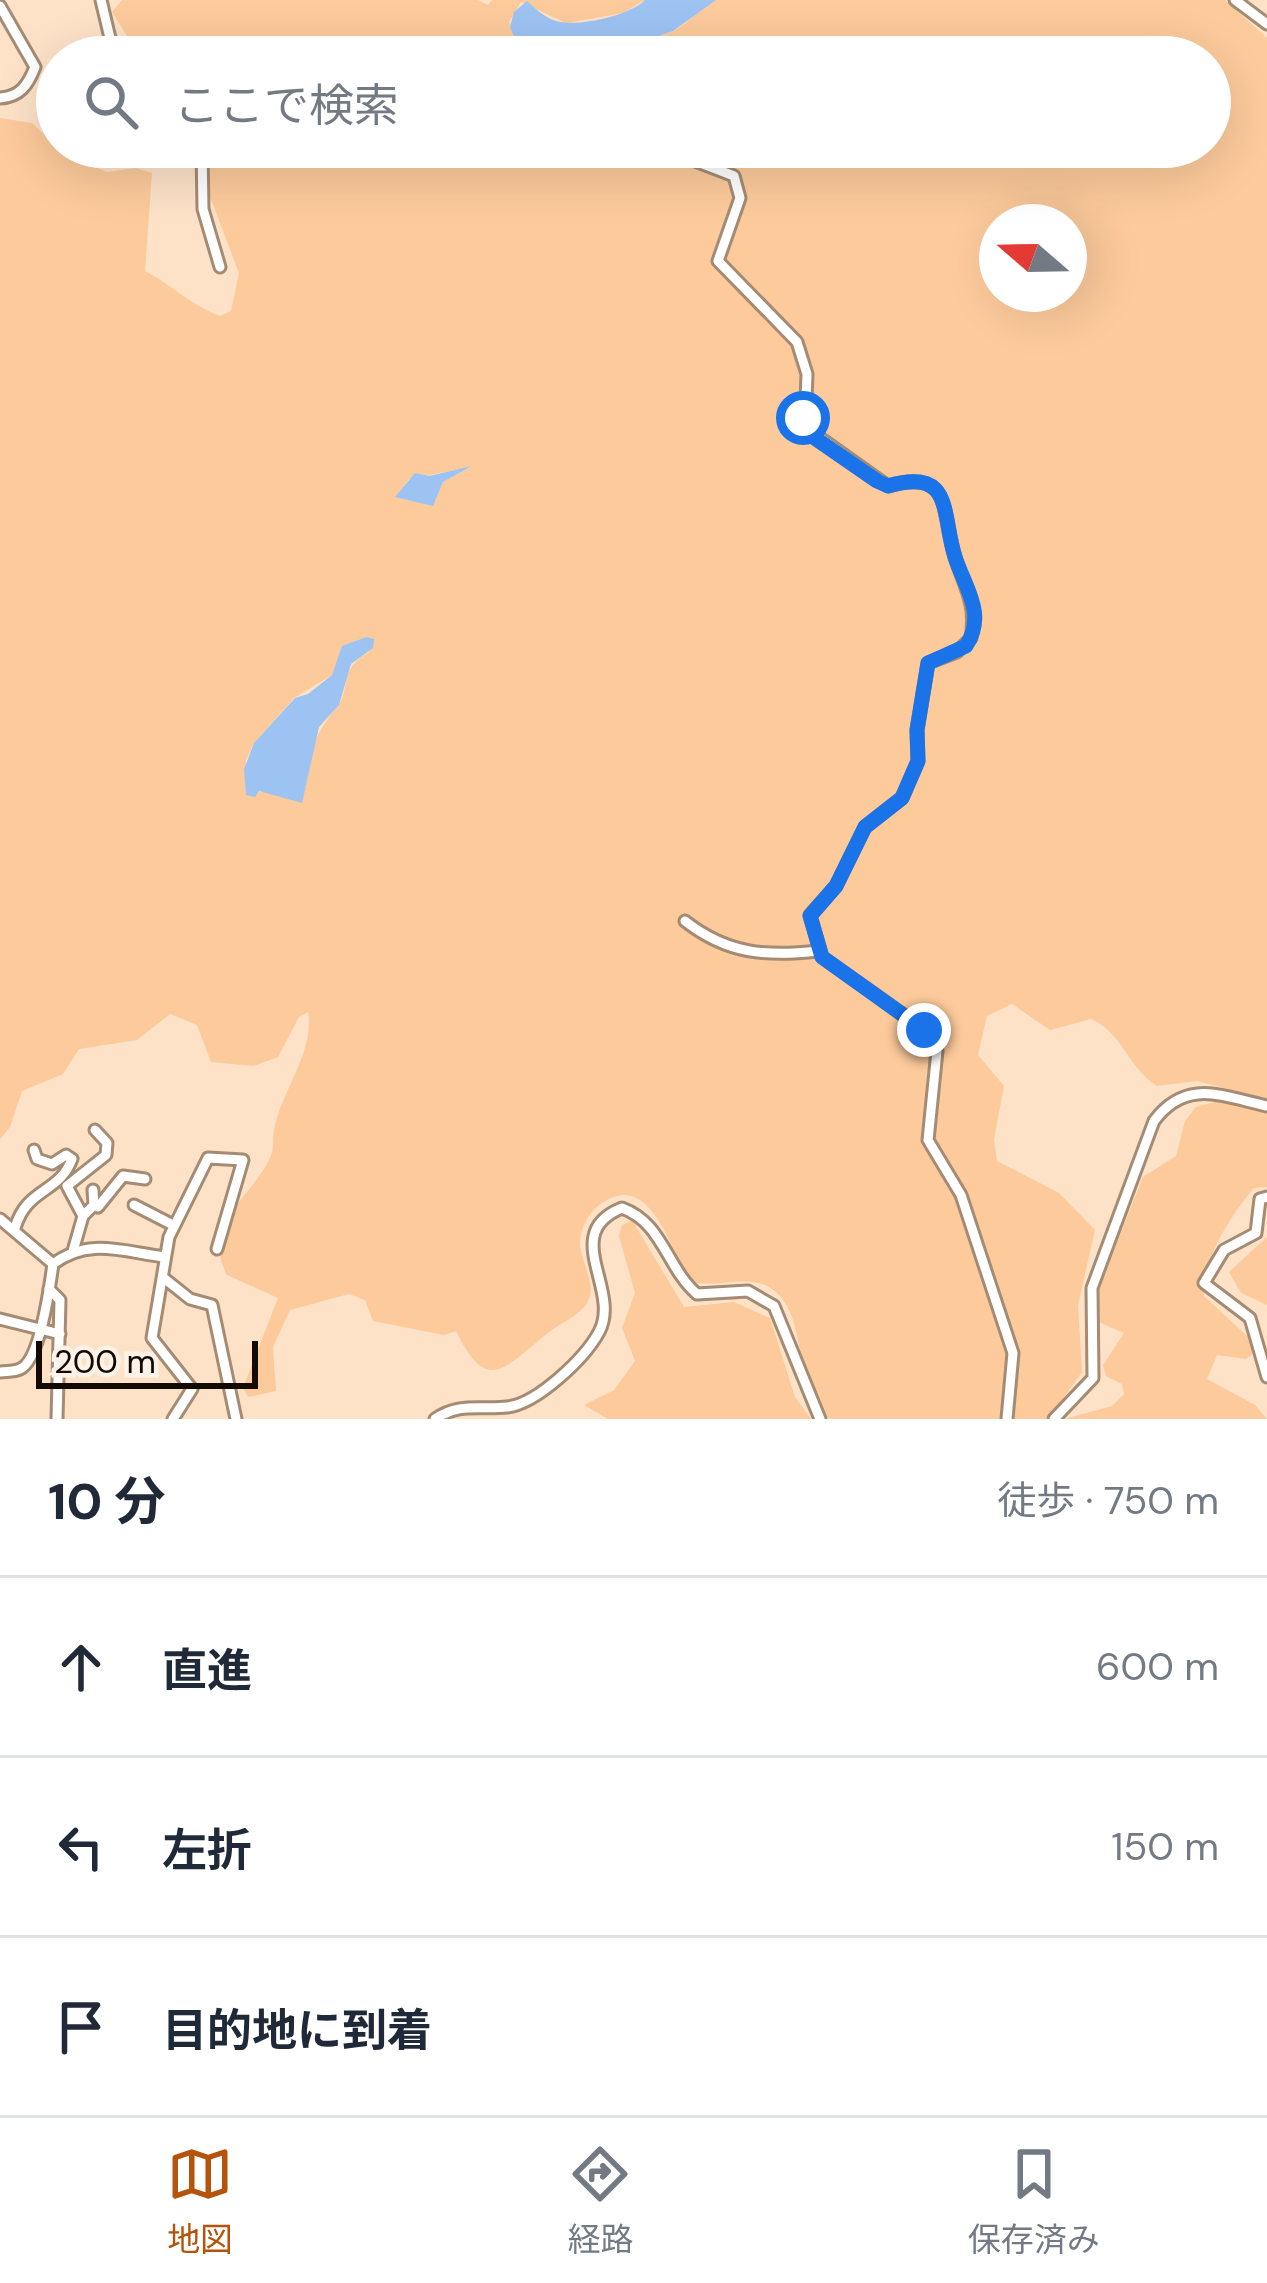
<!DOCTYPE html>
<html lang="ja">
<head>
<meta charset="utf-8">
<style>
  body { margin:0; font-family:"DM Sans","Noto Sans JP",sans-serif; background:#f2f2f3; color:#1f2937 }
  .compass { position:absolute; left:979px; top:204px; width:108px; height:108px; border-radius:50%; background:#fff; box-shadow:0 12px 48px #0002; rotate:290deg }
  .scale { position:absolute; left:36px; bottom:30px; width:222px; box-sizing:border-box; padding-left:12px; border:6px solid #120a03; border-top:0; font-size:33px; line-height:42px; white-space:nowrap; color:#120a03; -webkit-text-stroke:9px #fdf2e8; paint-order:stroke }
  .stop { position:absolute; width:36px; height:36px; margin:-27px; border:9px solid #1a73e8; border-radius:50%; background:#fff }
  .stop.end { background:#1a73e8; border-color:#fff; box-shadow:0 3px 12px #0008 }
  .list { margin:0; padding:0; list-style:none }
  h2 { display:flex; justify-content:space-between; align-items:center; height:156px; margin:0; padding:0 48px; font-size:51px }
  h2 small { font-size:39px; font-weight:400; color:#747a83 }
  .list li { display:grid; grid-template-columns:78px 1fr auto; gap:36px; align-items:center; box-sizing:border-box; height:180px; padding:0 48px; border-top:3px solid #e0e1e3 }
  .list b { display:block; font-size:45px; white-space:nowrap }
  .list em { font-size:39px; font-style:normal; color:#747a83 }
  .icon { flex:none; width:66px; height:66px; fill:none; stroke:currentColor; stroke-width:2; stroke-linecap:round; stroke-linejoin:round }
  .map { position:relative; flex:none; width:1267px; height:1419px; overflow:hidden }
  .search { position:absolute; background:#fff; box-shadow:0 12px 48px #0002; left:36px; right:36px; top:36px; height:132px; display:flex; align-items:center; gap:30px; box-sizing:border-box; padding:0 42px; border-radius:66px; color:#747a83; font-size:45px }
  .sheet { height:696px; background:#fff }
  nav { display:flex; justify-content:space-around; align-items:center; box-sizing:border-box; height:168px; border-top:3px solid #e0e1e3; background:#fff; font-size:33px; color:#747a83 }
  nav a { display:grid; justify-items:center; gap:6px }
  nav .on { color:#b45309 }
  .map>svg:first-child { display:block }
  .green { fill:#fcca9b; fill-rule:evenodd }
  .water { fill:#9dc3f3 }
  .lines { fill:none; stroke-linecap:round; stroke-linejoin:round }
  .minor-casing { stroke:#a48b74; stroke-width:15 }
  .minor { stroke:#fff; stroke-width:9 }
  .route { stroke:#1a73e8; stroke-width:15 }
</style>
</head>
<body>
<div class="map">
<svg width="1267" height="1419" viewBox="0 0 1267 1419">
  <rect width="100%" height="100%" fill="#fde2c8"/>
  <!-- green -->
  <g class="green">
    <path d="M122,0h356l10,5 4,-5h153l-22,13 -57,10 -45,-21 -12,20 14,35h-383l-28,-45z"/>
    <path d="M716,0h509l42,38v1061l-70,-18 -40,5c-28,-17 -35,-54 -66,-67l-41,11 -38,-26 -25,12 -9,39 26,31 -10,53 3,22 62,32 36,37 -17,75 4,67 -34,47h-218c-42,-36 -18,-109 -63,-133 -21,-11 -52,2 -76,-4 -19,-26 -39,-114 -89,-79 -13,9 -21,23 -22,39 0,18 14,37 10,54 -4,17 -28,26 -41,36 -45,36 -61,64 -93,-1l-12,4 -71,-14 -8,-21 -16,-6 -59,16 -17,37 3,44 -28,6 -5,-9 35,-90 -51,-23c-27,-49 27,-81 43,-117 5,-10 2,-18 4,-28 7,-38 41,-79 34,-118l-9,5 -21,40 -25,9 -42,-4 -14,-37 -27,-11 -33,26 -58,9 -16,25 -41,17 -12,36 -10,12v-1021l32,5 34,32 41,17 29,-4 16,5 -7,98c27,14 47,35 75,45l11,-5 8,-38 -33,-87 4,-39h1000v-90h-580c11,-21 24,-17 43,-26 17,-8 25,-23 43,-31zM997,222h72v72h-72zM471,467l-28,15 -8,19 -38,-5 12,-17zM366,637l3,15c-33,19 -16,36 -33,56 -19,23 -30,47 -30,79l-60,7v-34l8,-17 40,-45 38,-23 11,-29z"/>
    <path d="M1223,1100l44,11v76l-13,1c-23,27 -53,73 -50,108l44,41 6,16 -8,6 -29,-4 -10,24 48,26 12,14h-203l48,-13 12,-12 -2,-10 -16,-8 -3,-11 21,-32 -28,-12v-26l47,-118 33,-21 9,-35 11,-14z"/>
    <path d="M632,1220l52,87 50,-5 36,16 25,79 16,22h-203l-24,-14 30,-15 21,-29 -13,-33 13,-35 -16,-57 3,-11z"/>
    <path d="M1267,1237v68l-26,-12 -12,-21z"/>
  </g>
  <!-- water -->
  <g class="water">
    <path d="M645,0h71l-43,31 -34,12 -9,14h-107l-13,-30 4,-15 13,-11c9,8 20,19 33,21 23,4 70,-7 85,-22z"/>
    <path d="M472,466l-29,16 -10,24 -38,-9 20,-24 14,3z"/>
    <path d="M366,637l8,2 -1,9 -22,16 -12,41 -20,22 -17,76 -43,-12 -4,6 -9,-2 -2,-26 10,-26 41,-45 13,-4 24,-19 10,-29z"/>
  </g>
  <g class="lines">
    <!-- minor casing -->
    <g class="minor-casing">
      <g id="minor">
        <path d="M101,0l9,38 13,19"/>
        <path d="M1235,0l32,24"/>
        <path d="M0,6l35,61c-7,18 -15,30 -35,31"/>
        <path d="M202,147l1,62 17,58"/>
        <path d="M659,147l75,29 6,22 -22,63 79,81 10,32 -2,53 83,59c66,-19 53,28 67,71 10,32 22,47 16,81l-14,14 -29,11 -11,67 1,31 -16,37 -37,29 -29,59 -26,29 12,42 96,68 19,26 -9,89 33,55 52,158 -6,66"/>
        <path d="M685,921c42,33 81,36 133,30"/>
        <path d="M1267,1197l-7,2 -4,34 -32,17 -20,33 46,35 17,59"/>
        <path d="M94,1205l4,2 25,-31 22,3"/>
        <path d="M134,1205l39,20"/>
        <path d="M83,1216l11,-11 -1,-15"/>
        <path d="M0,1219l53,45"/>
        <path d="M15,1228c12,-41 44,-34 57,-69l-6,-4 -14,9 -15,-5 -3,-9"/>
        <path d="M73,1251l10,-35 -16,-30 39,-31 1,-12 -12,-13"/>
        <path d="M165,1279l25,20 22,6 24,114"/>
        <path d="M49,1289l11,11 -3,119"/>
        <path d="M0,1319l60,15"/>
        <path d="M0,1372c7,-1 14,0 20,-3 20,-8 30,-84 33,-105 36,-27 70,-12 112,-7"/>
        <path d="M173,1419l19,-30 -40,-51 17,-101 39,-79 35,2 -26,89"/>
        <path d="M435,1419c24,-17 46,-9 72,-12 30,-3 78,-49 92,-75 23,-42 -40,-99 23,-124 41,15 44,59 75,86l51,-3 26,15 46,113"/>
        <path d="M1054,1419l39,-41 -1,-90 62,-167c32,-43 68,-25 113,-15"/>
      </g>
    </g>
    <!-- minor -->
    <use href="#minor" class="minor"/>
  </g>
  <g class="lines">
    <!-- route -->
    <path class="route" d="M803,418l6,16 68,47 11,5c66,-19 53,27 67,71 10,31 32,57 11,89l-38,17 -11,67 1,31 -16,37 -37,29 -29,59 -26,30 12,41 102,73"/>
  </g>
</svg>
<svg class="compass" viewBox="-18 -18 36 36"><path d="M0-13l5 13h-10z" fill="#e53935"/><path d="M0 13l5-13h-10z" fill="#747a83"/></svg>
<div class="scale">200 m</div>
<div class="stop" style="left:803px;top:418px"></div>
<div class="stop end" style="left:924px;top:1030px"></div>
<div class="search"><svg class="icon" aria-label="search" viewBox="0 0 24 24"><circle cx="10" cy="10" r="6"/><path d="M15 15l6 6"/></svg>ここで検索</div>
</div>
<section class="sheet">
<h2>10 分<small>徒歩 · 750 m</small></h2>
<ul class="list">
<li><svg class="icon" aria-label="ahead" viewBox="0 0 24 24"><path d="M12 20V5M6 11l6-6 6 6"/></svg><div><b>直進</b></div><em>600 m</em></li>
<li><svg class="icon" aria-label="left" viewBox="0 0 24 24"><path d="M17 20v-9H6M10 6l-5 5 5 5"/></svg><div><b>左折</b></div><em>150 m</em></li>
<li><svg class="icon" aria-label="arrive" viewBox="0 0 24 24"><path d="M6 21V4h12l-3 4 3 4H6"/></svg><div><b>目的地に到着</b></div></li>
</ul>
</section>
<nav>
<a class="on"><svg class="icon" aria-label="map" viewBox="0 0 24 24"><path d="M3 6l6-2 6 2 6-2v14l-6 2-6-2-6 2zM9 4v14M15 6v14"/></svg>地図</a>
<a><svg class="icon" aria-label="directions" viewBox="0 0 24 24"><path d="M12 3l9 9-9 9-9-9zM9 14v-3h6M13 9l2 2-2 2"/></svg>経路</a>
<a><svg class="icon" aria-label="saved" viewBox="0 0 24 24"><path d="M7 4h10v16l-5-4-5 4z"/></svg>保存済み</a>
</nav>
</body>
</html>
